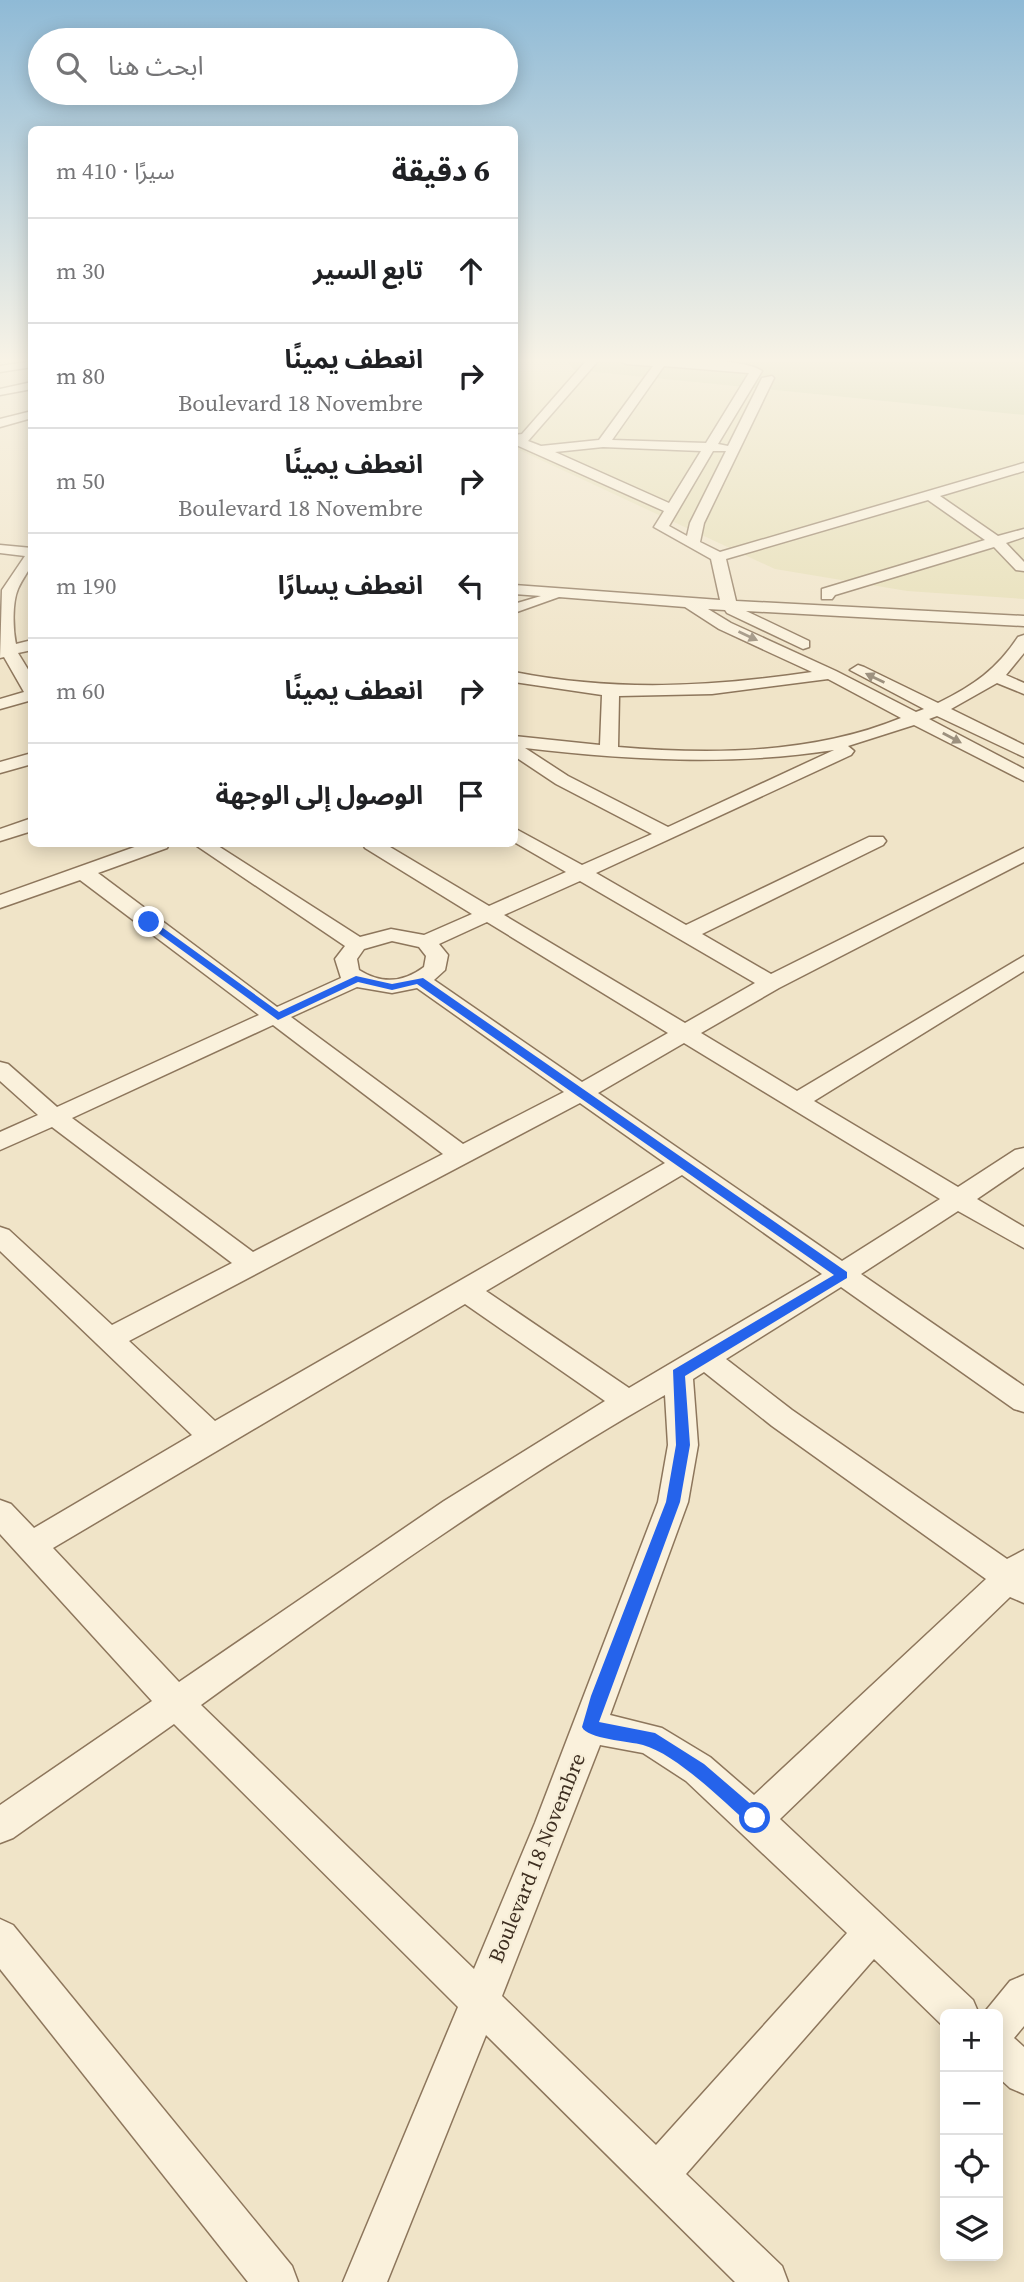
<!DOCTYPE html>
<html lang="ar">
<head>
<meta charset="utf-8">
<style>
  body { margin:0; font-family:"Source Serif 4","Noto Sans Arabic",serif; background:#f2f2f2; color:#202124; direction:rtl }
  .controls { position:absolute; right:21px; bottom:21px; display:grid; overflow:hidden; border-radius:10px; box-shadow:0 4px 18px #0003 }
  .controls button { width:63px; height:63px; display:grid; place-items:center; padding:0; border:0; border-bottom:2px solid #e0e0e0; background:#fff; color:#202124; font:35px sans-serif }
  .stop { position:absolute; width:21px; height:21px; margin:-16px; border:5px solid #2563eb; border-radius:50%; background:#fff }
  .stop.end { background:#2563eb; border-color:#fff; box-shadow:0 2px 7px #0008 }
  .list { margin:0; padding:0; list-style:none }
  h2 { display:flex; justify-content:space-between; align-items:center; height:91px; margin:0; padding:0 28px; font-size:30px }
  h2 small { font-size:23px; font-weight:400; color:#757577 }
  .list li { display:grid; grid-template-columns:46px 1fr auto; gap:21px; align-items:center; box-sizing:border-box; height:105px; padding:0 28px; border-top:2px solid #e0e0e0 }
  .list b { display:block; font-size:26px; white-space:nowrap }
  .list p { margin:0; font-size:23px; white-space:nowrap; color:#757577 }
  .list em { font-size:23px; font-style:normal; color:#757577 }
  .icon { flex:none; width:38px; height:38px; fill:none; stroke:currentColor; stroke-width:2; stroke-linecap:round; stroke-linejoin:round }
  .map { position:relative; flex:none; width:1024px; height:2282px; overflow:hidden; direction:ltr }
  .search { position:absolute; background:#fff; box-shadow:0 4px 18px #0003; left:28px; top:28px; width:490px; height:77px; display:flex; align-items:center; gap:18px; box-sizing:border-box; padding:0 24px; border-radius:38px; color:#757577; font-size:26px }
  .panel { position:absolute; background:#fff; box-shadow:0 4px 18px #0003; left:28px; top:126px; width:490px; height:721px; border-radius:10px; direction:rtl }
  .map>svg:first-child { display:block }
  .farmland { fill:#e6deb5 }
  .green { fill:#c9cf9b }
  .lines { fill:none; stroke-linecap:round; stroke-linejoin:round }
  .street-casing { stroke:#8d765c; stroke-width:3 }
  .street { fill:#faf1dc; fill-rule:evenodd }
  .oneway { fill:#9c907e }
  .route { fill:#2563eb }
  .labels { text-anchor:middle; stroke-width:5; stroke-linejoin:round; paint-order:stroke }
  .near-street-label { font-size:21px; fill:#3d2e20; stroke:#f7eed8 }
</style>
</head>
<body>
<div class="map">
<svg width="1024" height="2282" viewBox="0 0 1024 2282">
  <rect width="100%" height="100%" fill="#f0e4c8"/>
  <!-- farmland -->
  <path class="farmland" d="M574,370l450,45v184l-117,-8 -132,-22 -260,-121v-77z"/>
  <!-- green -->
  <path class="green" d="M567,361h457v54l-450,-45z"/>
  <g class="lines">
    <!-- street casing -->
    <g class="street-casing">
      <g id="street">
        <path d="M32,361v6l-32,5v-6z"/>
        <path d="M586,361h12l-70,80 13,5 58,-6 54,-74 -27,-2 -5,-3c30,0 119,-6 141,10l-44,73 10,2 34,-68 10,-2 2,2 -70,145 -4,19 20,10 304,-89v8l-84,25 58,40 26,-7v8l-18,6 18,19v9l-8,-1 -22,-23 -159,48 -3,4h-10v-10l163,-49 -57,-40 -202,59 10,42 288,15v10l-278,-15 63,30v6l-6,2 -76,-36 -2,-3 -17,-1 23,14 105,48 80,41 8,-3 -74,-39 8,-5 6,2 74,36c35,-17 59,-34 80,-66l6,-2v18l-18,22 18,8v11l-27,-11 -46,26 73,36v12l-87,-41 -8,3 95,50v12l-110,-56 -66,21 6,5 -3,4 -255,118 90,52 183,-88h14l3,4 -3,4 -181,89 69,40 253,-126v14l-245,126 -78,45 96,58 227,-135v15l-210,130 144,86 57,-37 9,-2v19l-47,32 47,28v21l-66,-37 -97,63 163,112v26l-10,-3 -173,-122 -115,72 66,51 215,149 17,-9v53l-14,-6 -230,222 193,181 6,14h-34v14l-71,-69 -188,215 96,92 6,16h-53l-249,-247 -99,247h-44l115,-275 -284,-283 -161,114 -13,5v-38l152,-104 -152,-167v-34l11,4 23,24 158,-93 -192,-184v-24l9,3 103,95 120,-62 -180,-136 -52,23v-18l38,-17 -38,-34v-19l8,2 49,43 202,-92 -179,-135 -80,28v-13l143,-51h26l-2,4 -69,25 179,134 64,-29 -6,-19 10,-13 -151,-102h21l145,93 31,-8 33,6 48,-21 -107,-66 -2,-4h22l104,62 77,-34 -52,-30v-14l68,37 70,-31 -96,-50 -42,-28v-20l86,9 2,-50 -88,-13v-10c101,20 197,15 298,0l-93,-43 -34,-22 -126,-10 -45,16v-9l27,-8 -27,-2v-9l206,15 -9,-41 -57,-32 10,-16 -150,-67v-9l8,-1zM664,366l85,7 -43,70 -94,-3zM603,447l98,4 -32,52 -114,-51zM713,451h13l-36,72 -3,13 -18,-10zM828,679l73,39c-88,36 -189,37 -283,29l1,-51 93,-2zM525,748c104,12 205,18 309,2l-166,77 -100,-51zM580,881l175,102 -70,40 -181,-108zM487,922l181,111 -86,49 -148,-102 11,-10 3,-15 -9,-11zM392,941l27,6 7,9 -2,11c-21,16 -43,17 -65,3l-2,-11 7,-10zM357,987l35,6 25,-5 147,104 -101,52 -172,-127zM273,1025l170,129 -190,98 -181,-134zM684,1043l256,156 -98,62 -244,-168zM580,1103l85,60 -450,258 -86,-80zM682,1175l140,99 -193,114 -143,-97zM465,1304l140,97 -161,100 -265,181 -126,-134zM704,1372l68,54 214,153 -232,216 -44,-38 -48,-29 -52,-13 78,-213 10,-57 -5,-66zM665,1395l3,50 -10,57 -123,321 -61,146 -273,-264c151,-109 302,-218 464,-310zM600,1745l43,8 43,28 161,152 -191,212 -154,-149z"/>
        <path d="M32,382v7l-32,6v-6z"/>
        <path d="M32,411v7l-32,9v-8z"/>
        <path d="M0,545l32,3c0,25 -5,21 -14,41 -6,14 -5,40 -2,55l16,-4v10l-14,3 14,23v24l-32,9v-10l24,-7 -20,-35 -4,1 2,-68 23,-34 -25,-3z"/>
        <path d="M32,753v11l-32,9v-11z"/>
        <path d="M32,818v13l-32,10v-12z"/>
        <path d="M0,1919l13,6 279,341 6,16h-50l-248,-313z"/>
        <path d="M1024,1975v51l-10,12 10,9v47l-14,-6 -12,-11v-63h-15l27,-33z"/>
      </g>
    </g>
    <!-- street -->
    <use href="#street" class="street"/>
  </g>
  <!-- one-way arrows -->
  <defs><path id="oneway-solid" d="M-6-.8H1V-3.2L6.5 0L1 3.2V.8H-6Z" transform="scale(1.75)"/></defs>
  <g class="oneway">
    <use href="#oneway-solid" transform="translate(748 636) rotate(25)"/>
    <use href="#oneway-solid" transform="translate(875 678) rotate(-154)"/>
    <use href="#oneway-solid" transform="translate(952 738) rotate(28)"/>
  </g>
  <!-- sky -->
  <linearGradient id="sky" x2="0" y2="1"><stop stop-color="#8fbad6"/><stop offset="0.53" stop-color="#f8f3e6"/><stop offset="1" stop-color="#f8f3e6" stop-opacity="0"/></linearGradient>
  <rect width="1024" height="680" fill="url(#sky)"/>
  <!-- route -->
  <path class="route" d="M146,920h6l127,92 77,-36 36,8 31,-6 424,294v6l-162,98 5,69 -10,57 -81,220 56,11 49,31 57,49 3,5 -3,6h-12c-26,-23 -73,-70 -106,-79 -14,-4 -56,-6 -61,-18l9,-31 75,-194 10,-57 -3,-75 161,-95 -417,-291 -25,6 -34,-8 -80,38 -132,-96z"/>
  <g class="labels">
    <!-- near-street labels -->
    <g class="near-street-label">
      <text transform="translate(537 1858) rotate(-68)" y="7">Boulevard 18 Novembre</text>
    </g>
  </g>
</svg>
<div class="controls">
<button>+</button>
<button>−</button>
<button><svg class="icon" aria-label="locate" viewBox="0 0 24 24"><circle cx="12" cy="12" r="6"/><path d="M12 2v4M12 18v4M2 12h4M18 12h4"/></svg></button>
<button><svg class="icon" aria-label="layers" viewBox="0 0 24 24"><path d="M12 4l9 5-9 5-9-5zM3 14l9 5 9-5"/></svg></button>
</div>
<div class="stop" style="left:755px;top:1818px"></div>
<div class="stop end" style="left:149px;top:922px"></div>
<div class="search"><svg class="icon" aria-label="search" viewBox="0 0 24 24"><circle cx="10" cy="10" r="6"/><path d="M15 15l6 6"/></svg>ابحث هنا</div>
<section class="panel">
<h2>6 دقيقة<small>سيرًا · 410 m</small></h2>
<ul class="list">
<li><svg class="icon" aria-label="ahead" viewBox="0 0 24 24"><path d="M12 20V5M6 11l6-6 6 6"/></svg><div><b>تابع السير</b></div><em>30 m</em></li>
<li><svg class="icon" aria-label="right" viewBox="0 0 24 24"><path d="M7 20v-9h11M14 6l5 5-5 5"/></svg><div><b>انعطف يمينًا</b><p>Boulevard 18 Novembre</p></div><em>80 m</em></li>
<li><svg class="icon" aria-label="right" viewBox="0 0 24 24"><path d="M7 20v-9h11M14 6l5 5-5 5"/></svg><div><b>انعطف يمينًا</b><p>Boulevard 18 Novembre</p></div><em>50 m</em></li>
<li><svg class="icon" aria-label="left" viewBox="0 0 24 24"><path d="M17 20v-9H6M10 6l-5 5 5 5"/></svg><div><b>انعطف يسارًا</b></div><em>190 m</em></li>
<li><svg class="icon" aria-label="right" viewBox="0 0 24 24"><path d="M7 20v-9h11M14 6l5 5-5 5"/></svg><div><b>انعطف يمينًا</b></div><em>60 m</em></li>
<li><svg class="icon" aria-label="arrive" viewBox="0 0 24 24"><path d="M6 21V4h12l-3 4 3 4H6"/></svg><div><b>الوصول إلى الوجهة</b></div></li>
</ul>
</section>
</div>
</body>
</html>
